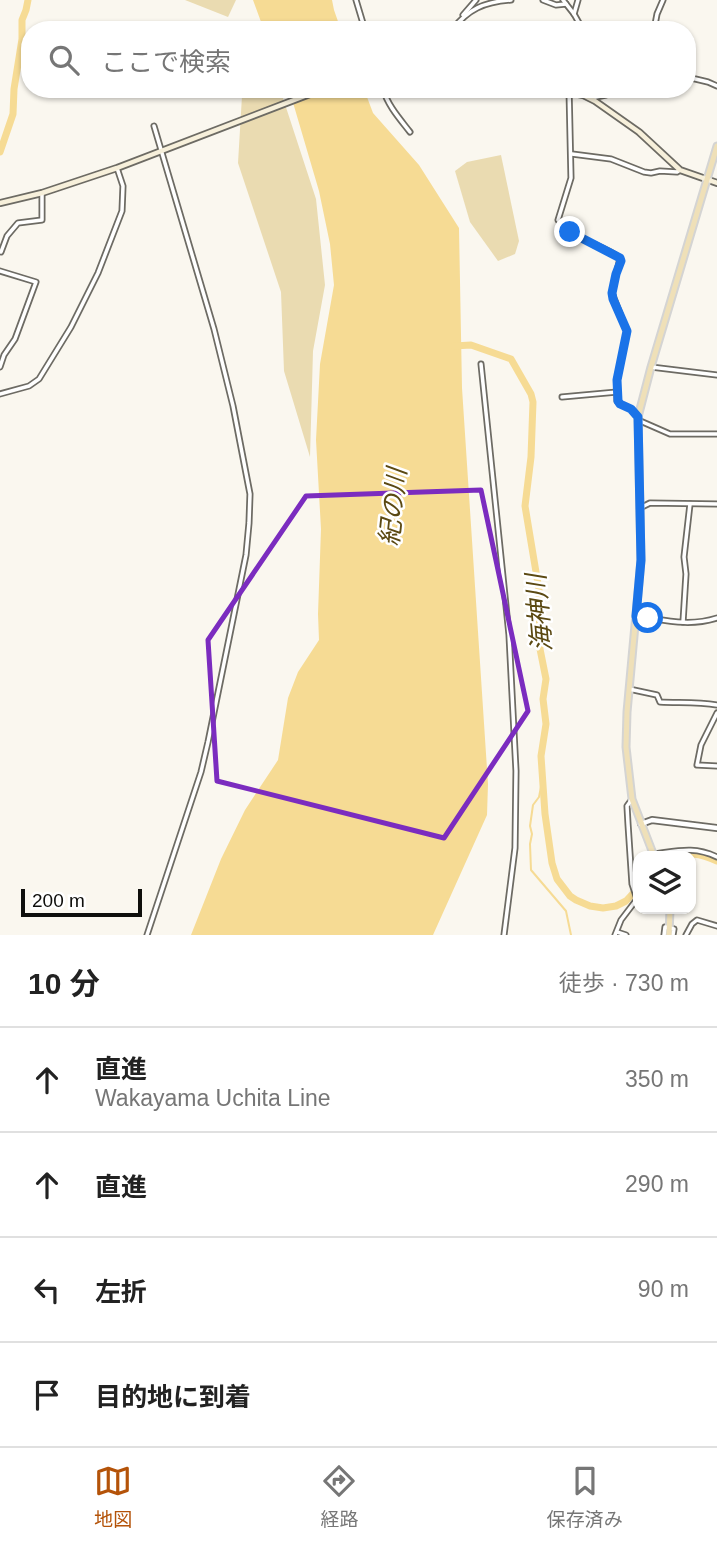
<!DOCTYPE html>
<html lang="ja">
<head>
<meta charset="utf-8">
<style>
  body { margin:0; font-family:Arial,"Noto Sans JP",sans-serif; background:#f6f6f6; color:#222 }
  .controls { position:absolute; right:21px; bottom:21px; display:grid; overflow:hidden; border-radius:14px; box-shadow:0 2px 5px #0004 }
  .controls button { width:63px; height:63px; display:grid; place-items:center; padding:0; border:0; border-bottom:2px solid #e0e0e0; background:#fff; color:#222; font:35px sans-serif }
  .scale { position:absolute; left:21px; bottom:18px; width:121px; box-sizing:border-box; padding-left:7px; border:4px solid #0f0f0c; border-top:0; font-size:19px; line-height:24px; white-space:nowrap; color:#0f0f0c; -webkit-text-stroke:5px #fff; paint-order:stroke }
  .stop { position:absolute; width:21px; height:21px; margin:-16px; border:5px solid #1a73e8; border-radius:50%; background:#fff }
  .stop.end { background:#1a73e8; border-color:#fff; box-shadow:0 2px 7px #0008 }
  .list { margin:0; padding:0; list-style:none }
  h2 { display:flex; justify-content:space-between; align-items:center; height:91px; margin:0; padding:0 28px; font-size:30px }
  h2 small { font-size:23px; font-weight:400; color:#767676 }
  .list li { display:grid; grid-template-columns:46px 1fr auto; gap:21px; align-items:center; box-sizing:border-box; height:105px; padding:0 28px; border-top:2px solid #e0e0e0 }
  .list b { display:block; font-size:26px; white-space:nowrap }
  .list p { margin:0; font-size:23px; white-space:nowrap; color:#767676 }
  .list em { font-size:23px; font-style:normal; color:#767676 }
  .icon { flex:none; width:38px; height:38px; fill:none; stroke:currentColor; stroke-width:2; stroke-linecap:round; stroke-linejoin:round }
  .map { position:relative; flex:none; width:717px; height:935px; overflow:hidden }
  .search { position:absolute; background:#fff; box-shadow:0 2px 5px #0004; left:21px; right:21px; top:21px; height:77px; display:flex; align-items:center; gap:18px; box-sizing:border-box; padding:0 24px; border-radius:28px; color:#767676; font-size:26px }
  .sheet { height:511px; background:#fff }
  nav { display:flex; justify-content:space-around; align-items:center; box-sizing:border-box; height:98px; border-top:2px solid #e0e0e0; background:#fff; font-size:19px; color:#767676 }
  nav a { display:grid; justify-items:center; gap:4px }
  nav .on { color:#b45309 }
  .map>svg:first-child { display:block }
  .green { fill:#eadbb1 }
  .water { fill:#f6db94 }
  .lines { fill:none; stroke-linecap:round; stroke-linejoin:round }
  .stream { stroke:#f6db94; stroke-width:2 }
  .river { stroke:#f6db94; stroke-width:7 }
  .minor-casing { stroke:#6d6b64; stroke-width:7 }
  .tertiary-casing { stroke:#6d6b64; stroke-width:8 }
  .secondary-casing { stroke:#6d6b64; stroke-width:8 }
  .primary-casing { stroke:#d4d4d3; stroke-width:9 }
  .minor { stroke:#fff; stroke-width:3.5 }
  .tertiary { stroke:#fff; stroke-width:4.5 }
  .secondary { stroke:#f7f0db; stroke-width:4.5 }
  .primary { stroke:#efe0b8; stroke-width:5 }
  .route { stroke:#1a73e8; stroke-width:9 }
  .marked { fill:none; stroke:#7b2cbf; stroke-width:5; stroke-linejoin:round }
  .labels { text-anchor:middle; stroke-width:5; stroke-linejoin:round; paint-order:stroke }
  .water-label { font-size:26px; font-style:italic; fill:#5b4912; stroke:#fff }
</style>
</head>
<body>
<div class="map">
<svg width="717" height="935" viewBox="0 0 717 935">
  <rect width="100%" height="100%" fill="#faf7ef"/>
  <!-- green -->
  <g class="green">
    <path d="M185,0h51l-8,17z"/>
    <path d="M253,89h27l36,110 9,86 -12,66 -3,106 -26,-86 -3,-79 -43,-129 4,-67z"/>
    <path d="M501,155l18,86 -4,13 -17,7 -28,-39 -15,-51 12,-9z"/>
  </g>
  <!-- water -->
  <g class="water">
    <path d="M253,0h79l2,10 7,20h-77z"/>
    <path d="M289,89h75l9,24 46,52 40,63 3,160 26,396 -1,31 -54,120h-242l30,-76 24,-49 33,-50 10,-62 10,-26 21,-32 -1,-26 3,-85 -5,-89 4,-76 14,-79 -4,-41 -11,-53z"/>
  </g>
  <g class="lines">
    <!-- stream -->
    <path class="stream" d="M543,777l-4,20 -6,8 -3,21 2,8 -2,10 1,26 35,41 5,24"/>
    <!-- river -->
    <g class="river">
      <path d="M0,152l13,-38 1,-25 8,-50v-19l4,-10 2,-10"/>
      <path d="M454,346l17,-1 40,14 20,35 2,8 -2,55 -6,49 14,84 1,59 6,30 -3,20 3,25 -5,32 4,58 7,49 5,16 13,17 6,4 14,6 13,2 13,-2 10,-5 12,-13"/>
      <path d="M669,856c18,-4 31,-3 48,5"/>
    </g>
    <!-- minor casing -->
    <g class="minor-casing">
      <g id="minor">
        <path d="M356,0l9,30"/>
        <path d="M543,0l13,5 10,-1"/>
        <path d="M563,0l11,14 9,16"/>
        <path d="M574,14l4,-14"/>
        <path d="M463,15l13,-15"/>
        <path d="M452,30c16,-21 32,-28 59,-30"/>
        <path d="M654,30l3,-16 6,-14"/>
        <path d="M687,77l21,5 9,4"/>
        <path d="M383,89c5,17 17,30 27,43"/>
        <path d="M569,89l2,89 -13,42c10,18 46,25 62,38l-8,35 15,39 -10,48v21l3,3 11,5 7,8"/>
        <path d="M591,98l15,-3 4,-6"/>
        <path d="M572,154l39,5 33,13 7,1 9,-2 17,1 3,-2"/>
        <path d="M1,252l6,-16 11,-13 24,-3v-27"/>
        <path d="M0,271l36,11 -21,57 -11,16 -4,12"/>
        <path d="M481,364l28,271 7,136 -1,77 -11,87"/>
        <path d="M651,367l66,8"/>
        <path d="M0,394l29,-8 10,-7 32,-52 27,-54 24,-62 1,-25 -6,-18"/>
        <path d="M562,397l55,-5"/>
        <path d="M638,420l32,14h47"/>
        <path d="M640,508l10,-5 67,1"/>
        <path d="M636,616c29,4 52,11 81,2"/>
        <path d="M683,622l3,-48 -2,-17 6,-53"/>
        <path d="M629,689l28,6 3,7c19,1 38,0 57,3"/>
        <path d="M717,713l-16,32 -4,20 20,1"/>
        <path d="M653,854c25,-3 41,-8 64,3"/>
        <path d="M617,932l9,3"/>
        <path d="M147,935l54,-163 7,-30 38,-187 3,-32 1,-29 -17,-88 -19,-77 -60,-203"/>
        <path d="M615,935l6,-15 16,-21 -5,-15 -4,-60 -1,-18 5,-7"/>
        <path d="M664,935l1,-8 9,2 -1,6"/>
        <path d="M686,935l6,-11 5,-4 20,6"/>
      </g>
    </g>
    <!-- tertiary casing -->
    <g class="tertiary-casing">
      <path id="tertiary" d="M641,824l11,-4 65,8"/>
    </g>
    <!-- secondary casing -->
    <g class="secondary-casing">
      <g id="secondary">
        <path d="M556,89l27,6 12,6 44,31 41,38 37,13"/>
        <path d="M0,203l42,-10 75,-25 206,-79"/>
      </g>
    </g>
    <!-- primary casing -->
    <g class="primary-casing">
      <g id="primary">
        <path d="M654,856l-22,-57 -6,-52 1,-35 14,-152 -3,-143 13,-50 66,-221"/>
        <path d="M669,935l1,-26"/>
      </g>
    </g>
    <!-- minor -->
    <use href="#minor" class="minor"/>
    <!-- tertiary -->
    <use href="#tertiary" class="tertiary"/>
    <!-- secondary -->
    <use href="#secondary" class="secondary"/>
    <!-- primary -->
    <use href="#primary" class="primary"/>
  </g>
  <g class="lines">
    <!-- route -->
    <path class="route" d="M570,232l50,26 1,3 -5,13 -4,19 1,6 14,32 -10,49 1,21 2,3 11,5 7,8 3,143 -5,56 12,2"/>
  </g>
  <!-- marked area -->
  <path class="marked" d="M481,490l47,221 -84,127 -227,-57 -9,-141 98,-144z"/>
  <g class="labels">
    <!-- water labels -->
    <g class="water-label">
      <text transform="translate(393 507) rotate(-84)" y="9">紀の川</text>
      <text transform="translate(539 613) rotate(-95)" y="9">海神川</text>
    </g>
  </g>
</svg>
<div class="controls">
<button><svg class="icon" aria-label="layers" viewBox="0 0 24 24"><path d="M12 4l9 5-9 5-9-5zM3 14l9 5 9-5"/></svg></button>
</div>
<div class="scale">200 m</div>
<div class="stop" style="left:648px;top:618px"></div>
<div class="stop end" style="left:570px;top:232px"></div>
<div class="search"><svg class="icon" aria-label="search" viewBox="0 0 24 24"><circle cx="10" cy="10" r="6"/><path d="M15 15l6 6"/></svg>ここで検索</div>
</div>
<section class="sheet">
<h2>10 分<small>徒歩 · 730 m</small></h2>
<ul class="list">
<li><svg class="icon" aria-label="ahead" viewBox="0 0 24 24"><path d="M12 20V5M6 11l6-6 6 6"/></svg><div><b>直進</b><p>Wakayama Uchita Line</p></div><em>350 m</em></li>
<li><svg class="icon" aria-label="ahead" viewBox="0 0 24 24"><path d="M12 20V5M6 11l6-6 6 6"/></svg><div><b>直進</b></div><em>290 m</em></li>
<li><svg class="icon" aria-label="left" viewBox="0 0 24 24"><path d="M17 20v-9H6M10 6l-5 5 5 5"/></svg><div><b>左折</b></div><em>90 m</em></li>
<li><svg class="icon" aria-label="arrive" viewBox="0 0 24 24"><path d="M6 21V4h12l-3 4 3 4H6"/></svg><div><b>目的地に到着</b></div></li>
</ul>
</section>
<nav>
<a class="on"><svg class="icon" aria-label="map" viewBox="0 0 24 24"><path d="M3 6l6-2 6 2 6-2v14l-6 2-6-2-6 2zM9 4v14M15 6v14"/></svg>地図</a>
<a><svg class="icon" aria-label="directions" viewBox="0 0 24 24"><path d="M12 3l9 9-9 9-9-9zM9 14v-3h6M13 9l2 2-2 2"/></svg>経路</a>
<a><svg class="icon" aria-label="saved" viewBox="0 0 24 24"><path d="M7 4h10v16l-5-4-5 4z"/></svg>保存済み</a>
</nav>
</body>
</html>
